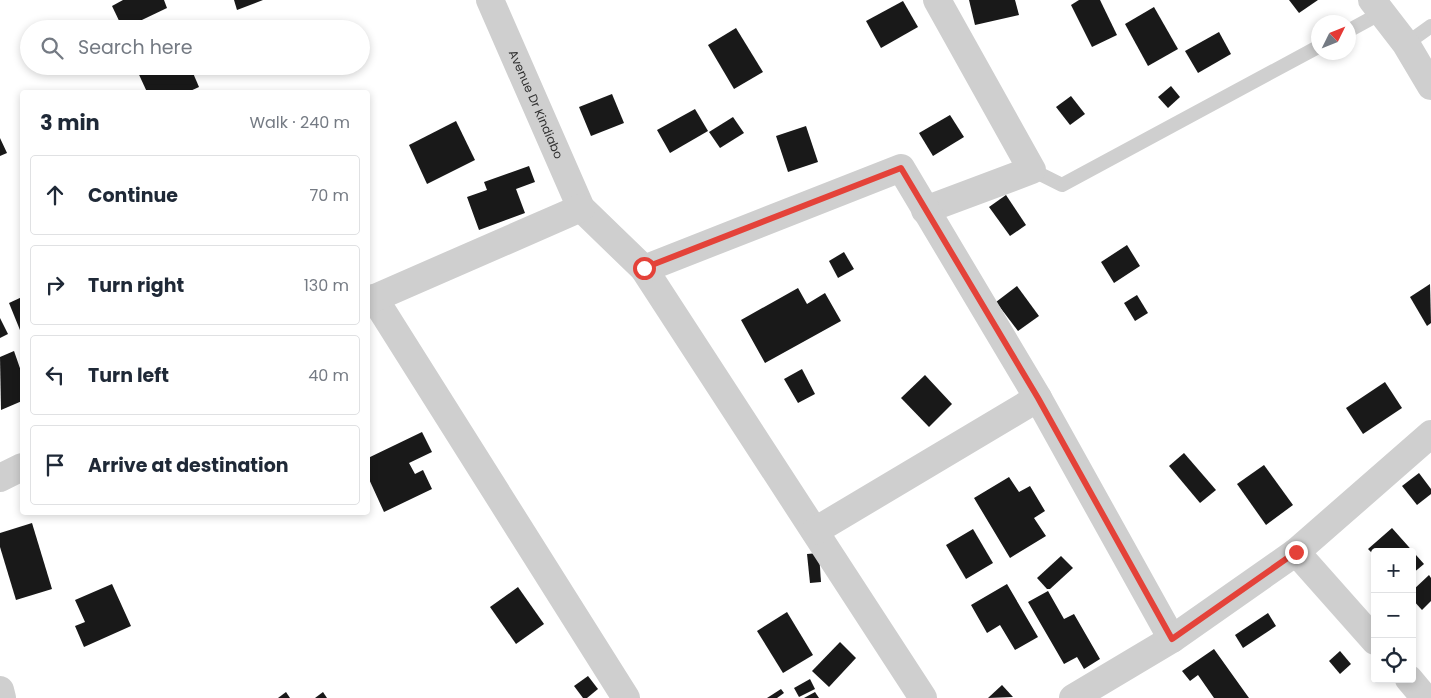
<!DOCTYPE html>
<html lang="en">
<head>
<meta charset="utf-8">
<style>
  body { margin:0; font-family:Poppins,sans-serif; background:#f6f6f7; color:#1f2937 }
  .controls { position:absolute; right:15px; bottom:15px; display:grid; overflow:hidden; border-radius:5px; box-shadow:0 2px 8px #0003 }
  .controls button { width:45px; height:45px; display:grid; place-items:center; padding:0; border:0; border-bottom:1px solid #e0e1e3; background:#fff; color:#1f2937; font:25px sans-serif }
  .compass { position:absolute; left:1311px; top:15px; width:45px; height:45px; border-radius:50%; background:#fff; box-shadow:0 2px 8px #0003; rotate:47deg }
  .stop { position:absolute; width:15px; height:15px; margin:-11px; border:4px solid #e44239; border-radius:50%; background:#fff }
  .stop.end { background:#e44239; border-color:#fff; box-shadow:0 1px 5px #0008 }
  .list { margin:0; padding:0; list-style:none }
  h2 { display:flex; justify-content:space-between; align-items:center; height:65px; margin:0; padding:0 20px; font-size:21px }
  h2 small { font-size:16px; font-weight:400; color:#747a83 }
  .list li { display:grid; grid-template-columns:32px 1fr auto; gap:15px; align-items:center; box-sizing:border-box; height:80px; margin:0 10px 10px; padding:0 10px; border:1px solid #e0e1e3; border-radius:5px }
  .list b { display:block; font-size:19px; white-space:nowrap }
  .list em { font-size:16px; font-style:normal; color:#747a83 }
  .icon { flex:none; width:28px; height:28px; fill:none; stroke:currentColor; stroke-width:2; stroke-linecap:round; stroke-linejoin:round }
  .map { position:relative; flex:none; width:1431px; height:698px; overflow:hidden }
  .search { position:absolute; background:#fff; box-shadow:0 2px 8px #0003; left:20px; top:20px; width:350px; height:55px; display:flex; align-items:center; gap:12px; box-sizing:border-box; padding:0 18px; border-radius:28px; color:#747a83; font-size:19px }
  .panel { position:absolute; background:#fff; box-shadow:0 2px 8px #0003; left:20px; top:90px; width:350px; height:425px; border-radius:5px }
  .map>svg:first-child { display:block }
  .building { fill:#191919 }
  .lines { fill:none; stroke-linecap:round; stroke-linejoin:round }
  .lane { stroke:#cfcfcf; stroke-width:14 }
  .street { stroke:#cfcfcf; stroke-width:28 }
  .route { stroke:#e44239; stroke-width:6 }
  .labels { text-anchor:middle; stroke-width:5; stroke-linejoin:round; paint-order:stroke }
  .street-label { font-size:12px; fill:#323232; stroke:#fff }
</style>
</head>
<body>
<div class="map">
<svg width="1431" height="698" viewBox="0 0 1431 698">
  <rect width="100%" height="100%" fill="#fff"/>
  <!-- building -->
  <g class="building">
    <path d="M123,0h41l3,8 -44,21 -11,-23z"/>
    <path d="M234,0h29l-26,10z"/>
    <path d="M969,0h46l4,15 -44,10z"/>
    <path d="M1079,0h21l17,35 -25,12 -21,-42z"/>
    <path d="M1289,0h29l-19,13z"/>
    <path d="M903,1l15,26 -37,21 -15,-27z"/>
    <path d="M1154,7l24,42 -30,17 -23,-42z"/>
    <path d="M736,28l27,44 -29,17 -26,-44z"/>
    <path d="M1219,32l12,22 -33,19 -13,-22z"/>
    <path d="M135,66h55l9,21 -11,5h-41z"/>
    <path d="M1171,86l9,11 -12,11 -10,-11z"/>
    <path d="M612,94l12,29 -33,13 -12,-29z"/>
    <path d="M1071,96l14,18 -15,11 -14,-18z"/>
    <path d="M695,109l13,22 -38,22 -13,-23z"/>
    <path d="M950,115l14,22 -31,19 -14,-23z"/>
    <path d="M733,117l11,16 -24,15 -11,-16z"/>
    <path d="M456,121l19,39 -48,24 -18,-39z"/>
    <path d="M806,126l12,36 -30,10 -12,-36z"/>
    <path d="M0,138l7,15 -7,3z"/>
    <path d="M529,166l6,16 -19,7 9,24 -46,17 -12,-33 20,-7 -3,-8z"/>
    <path d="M1006,195l20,30 -16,11 -21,-29z"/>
    <path d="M1127,245l13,21 -26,17 -13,-21z"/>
    <path d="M844,252l10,17 -16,9 -9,-17z"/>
    <path d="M1430,284l1,39 -4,3 -17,-29z"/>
    <path d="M1017,286l22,30 -21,15 -22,-29z"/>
    <path d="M798,288l9,16 18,-11 16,28 -76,42 -24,-43z"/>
    <path d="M1137,295l11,18 -13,8 -11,-18z"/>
    <path d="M22,297v38l-13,-32z"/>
    <path d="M0,318l8,16 -8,4z"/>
    <path d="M14,351l8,23v27l-21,9 -1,-53z"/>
    <path d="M802,369l13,25 -17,9 -14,-24z"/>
    <path d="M925,375l27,29 -23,23 -28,-29z"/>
    <path d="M1385,382l17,26 -39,26 -17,-26z"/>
    <path d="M422,432l10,20 -23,11 6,11 8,-4 9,19 -48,23 -16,-35v-19z"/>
    <path d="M1184,453l32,37 -16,13 -31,-37z"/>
    <path d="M1264,465l29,40 -27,20 -29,-41z"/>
    <path d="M1419,473l12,16v5l-14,11 -15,-19z"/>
    <path d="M1009,477l10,15 11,-6 15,25 -11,7 12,18 -36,22 -36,-60z"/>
    <path d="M32,523l20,66 -36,11 -16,-53v-14z"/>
    <path d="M1392,528l32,36 -12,10v-22h-37v4l-7,-7z"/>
    <path d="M973,529l20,34 -27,16 -20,-34z"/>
    <path d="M819,553l2,29 -11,1 -3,-29z"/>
    <path d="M1061,556l12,12 -23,21h-3l-10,-11z"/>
    <path d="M1429,575l2,3v23l-9,9 -10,-11v-8z"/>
    <path d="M112,584l19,42 -47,21 -9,-21 10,-4 -10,-22z"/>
    <path d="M1007,584l31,53 -23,13 -15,-25 -13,8 -16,-28z"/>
    <path d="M518,587l26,37 -28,20 -26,-37z"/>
    <path d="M1048,591l16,28 10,-5 26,45 -16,10 -7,-12 -13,7 -36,-62z"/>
    <path d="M787,612l26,43 -30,18 -26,-42z"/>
    <path d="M1268,613l8,13 -33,22 -8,-13z"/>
    <path d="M840,642l16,16 -27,29 -17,-16z"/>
    <path d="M1214,649l35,49h-35l-16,-23 -8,6 -8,-10z"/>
    <path d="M1340,651l11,13 -11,10 -11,-13z"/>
    <path d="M588,676l10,13 -11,9h-4l-9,-12z"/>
    <path d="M810,679l5,10 -16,8 -5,-9z"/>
    <path d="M1002,685l11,12 -25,1z"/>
    <path d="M781,689l3,4 -7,5h-10z"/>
    <path d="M286,692l4,6h-12z"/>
    <path d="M323,692l4,6h-12z"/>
    <path d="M815,692l4,6h-15z"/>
  </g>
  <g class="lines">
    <!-- lane -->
    <g class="lane">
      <path d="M1348,31l33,-18"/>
      <path d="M1406,44l25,-18"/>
      <path d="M1032,170l30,15 256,-138"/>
    </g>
    <!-- street -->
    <g class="street">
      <path id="s1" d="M490,0l91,208 63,61 279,429"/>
      <path d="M1372,0l34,44 25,42"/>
      <path d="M925,210l107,-40 -95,-170"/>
      <path d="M644,269l257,-101 137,230 134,241"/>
      <path d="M374,298l252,400"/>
      <path d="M368,301l213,-93"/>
      <path d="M0,478l22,-11"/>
      <path d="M815,531l223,-133"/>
      <path d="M1296,552l79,89"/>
      <path d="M1409,679l16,19"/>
      <path d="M0,690l2,8"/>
      <path d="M1073,698l99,-59 124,-87 135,-118"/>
    </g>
  </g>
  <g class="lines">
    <!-- route -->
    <path class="route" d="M644,268l257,-100 137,230 134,241 124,-87"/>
  </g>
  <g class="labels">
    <!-- street labels -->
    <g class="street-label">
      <text dy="4" stroke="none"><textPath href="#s1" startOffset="114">Avenue Dr Kindiabo</textPath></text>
    </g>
  </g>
</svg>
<div class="controls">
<button>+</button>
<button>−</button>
<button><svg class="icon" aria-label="locate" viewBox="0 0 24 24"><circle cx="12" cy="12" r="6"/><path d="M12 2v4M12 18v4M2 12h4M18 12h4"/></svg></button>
</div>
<svg class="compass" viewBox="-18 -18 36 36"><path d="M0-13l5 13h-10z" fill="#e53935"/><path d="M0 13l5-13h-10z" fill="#747a83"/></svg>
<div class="stop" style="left:644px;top:268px"></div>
<div class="stop end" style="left:1296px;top:552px"></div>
<div class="search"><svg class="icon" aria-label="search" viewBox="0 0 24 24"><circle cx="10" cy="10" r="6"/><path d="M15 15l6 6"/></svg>Search here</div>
<section class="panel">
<h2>3 min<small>Walk · 240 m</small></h2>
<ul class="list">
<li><svg class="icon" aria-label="ahead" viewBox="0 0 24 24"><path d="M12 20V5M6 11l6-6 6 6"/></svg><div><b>Continue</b></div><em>70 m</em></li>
<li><svg class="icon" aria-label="right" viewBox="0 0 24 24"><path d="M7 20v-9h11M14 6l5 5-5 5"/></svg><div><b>Turn right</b></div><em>130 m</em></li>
<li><svg class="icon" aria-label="left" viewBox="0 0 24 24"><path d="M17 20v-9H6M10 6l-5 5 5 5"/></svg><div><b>Turn left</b></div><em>40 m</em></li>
<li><svg class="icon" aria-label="arrive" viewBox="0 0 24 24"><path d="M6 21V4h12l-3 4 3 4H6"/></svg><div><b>Arrive at destination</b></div></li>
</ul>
</section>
</div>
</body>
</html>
